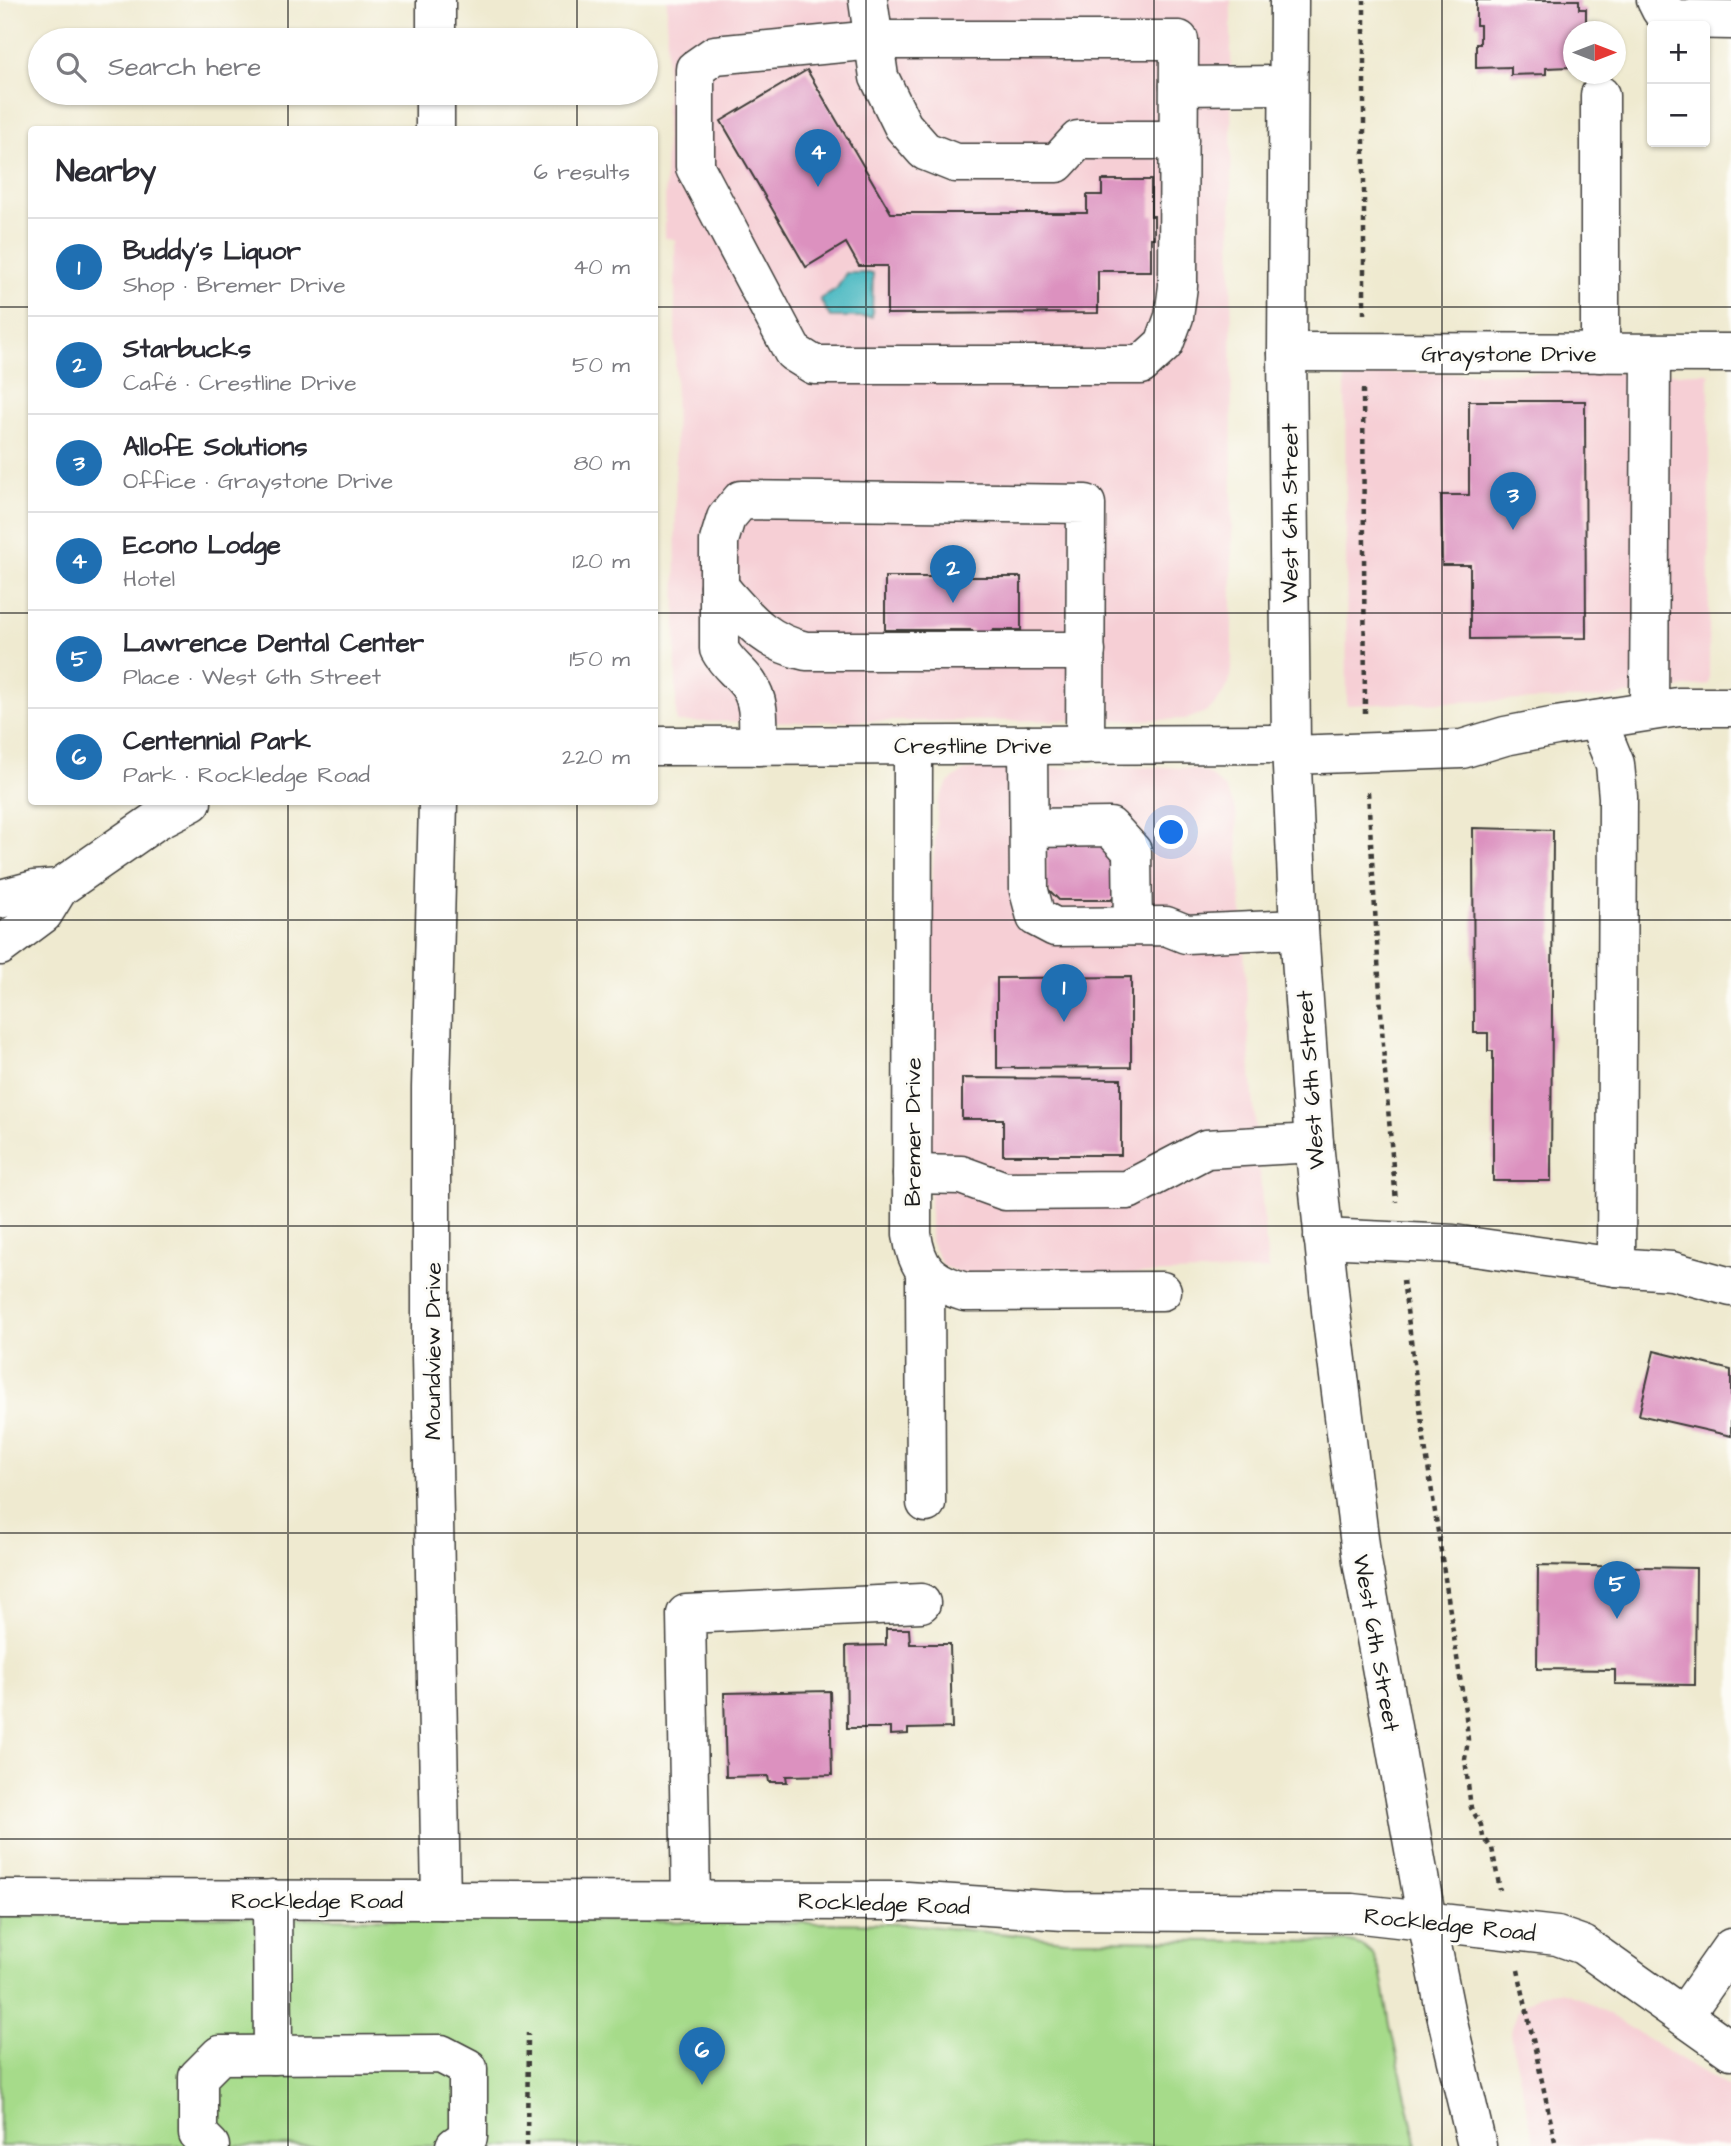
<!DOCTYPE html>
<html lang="en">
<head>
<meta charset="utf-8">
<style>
  body { margin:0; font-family:"Architects Daughter",sans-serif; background:#f2f2f3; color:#2b2b33 }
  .controls { position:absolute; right:21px; top:21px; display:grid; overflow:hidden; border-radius:7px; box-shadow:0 2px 5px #0004 }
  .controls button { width:63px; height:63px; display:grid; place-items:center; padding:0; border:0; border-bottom:2px solid #e1e1e2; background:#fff; color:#2b2b33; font:35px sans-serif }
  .compass { position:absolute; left:1563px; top:21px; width:63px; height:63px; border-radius:50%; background:#fff; box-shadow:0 2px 5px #0004; rotate:90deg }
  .you { position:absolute; left:1172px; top:833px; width:24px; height:24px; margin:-18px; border:5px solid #fff; border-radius:50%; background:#1a73e8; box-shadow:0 0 0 10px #1a73e833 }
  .badge { display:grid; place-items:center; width:46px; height:46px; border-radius:50%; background:#1f6fb2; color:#fff; font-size:23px; font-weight:700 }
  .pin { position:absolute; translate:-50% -58px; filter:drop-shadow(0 2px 4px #0008) }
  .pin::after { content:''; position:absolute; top:37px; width:24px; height:21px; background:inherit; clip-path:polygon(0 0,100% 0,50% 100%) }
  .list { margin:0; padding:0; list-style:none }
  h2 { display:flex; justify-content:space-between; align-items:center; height:91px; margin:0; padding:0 28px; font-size:30px }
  h2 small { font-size:23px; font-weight:400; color:#7c7c81 }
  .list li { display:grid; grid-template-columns:46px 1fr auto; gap:21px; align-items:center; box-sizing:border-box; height:98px; padding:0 28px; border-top:2px solid #e1e1e2 }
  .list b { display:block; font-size:26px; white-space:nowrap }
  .list p { margin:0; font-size:23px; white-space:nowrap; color:#7c7c81 }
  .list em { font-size:23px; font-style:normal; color:#7c7c81 }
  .icon { flex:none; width:38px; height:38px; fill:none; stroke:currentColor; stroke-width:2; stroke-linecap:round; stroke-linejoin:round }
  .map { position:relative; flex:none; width:1731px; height:2146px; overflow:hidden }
  .search { position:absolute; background:#fff; box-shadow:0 2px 5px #0004; left:28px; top:28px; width:630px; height:77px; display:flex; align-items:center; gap:18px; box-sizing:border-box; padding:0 24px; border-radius:38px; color:#7c7c81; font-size:26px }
  .panel { position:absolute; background:#fff; box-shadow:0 2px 5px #0004; left:28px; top:126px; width:630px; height:679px; border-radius:7px }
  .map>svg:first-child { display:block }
  .built { fill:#f6cfd5 }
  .green { fill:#a6db8a; stroke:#617c53; stroke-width:2 }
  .water { fill:#49b8c1; stroke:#326a6e; stroke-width:2 }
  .building { fill:#dc91bf }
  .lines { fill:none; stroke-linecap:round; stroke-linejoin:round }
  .minor-casing { stroke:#3c3b37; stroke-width:41 }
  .major-casing { stroke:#3c3b37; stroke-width:41 }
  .path { stroke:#3c3b37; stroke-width:4.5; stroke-dasharray:5 5; stroke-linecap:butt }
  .minor { stroke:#fff; stroke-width:38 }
  .major { stroke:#fff; stroke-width:38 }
  .grid { fill:none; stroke:#1c1c1c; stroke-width:2; stroke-opacity:0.55 }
  .labels { text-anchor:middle; stroke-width:6; stroke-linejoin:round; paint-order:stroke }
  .street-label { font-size:23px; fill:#1c1c1c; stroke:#fdfcf7 }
</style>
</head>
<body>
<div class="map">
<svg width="1731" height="2146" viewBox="0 0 1731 2146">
  <rect width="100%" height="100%" fill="#fdfcf7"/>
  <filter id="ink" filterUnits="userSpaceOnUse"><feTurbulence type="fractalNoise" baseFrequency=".0143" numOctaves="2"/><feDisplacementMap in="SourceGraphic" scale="14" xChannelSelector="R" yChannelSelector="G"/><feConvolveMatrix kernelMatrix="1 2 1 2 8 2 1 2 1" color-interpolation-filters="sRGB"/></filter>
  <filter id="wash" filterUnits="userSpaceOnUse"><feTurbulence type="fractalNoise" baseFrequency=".00686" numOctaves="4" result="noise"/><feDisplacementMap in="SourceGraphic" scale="28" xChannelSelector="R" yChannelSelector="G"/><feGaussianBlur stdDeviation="1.57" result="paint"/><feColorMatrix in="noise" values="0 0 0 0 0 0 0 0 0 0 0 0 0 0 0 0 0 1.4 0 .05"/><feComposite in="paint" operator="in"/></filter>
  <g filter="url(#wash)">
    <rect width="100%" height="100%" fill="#efead0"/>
    <!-- built -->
    <g class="built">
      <path d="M667,0h564l1,661 -3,23 -11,17 -8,8 -7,4 -16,6 -38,1 -473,2 -1,-483 -10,-1z"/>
      <path d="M1345,373h364v311l-105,14 -257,7z"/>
      <path d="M1164,767l32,2 11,4 18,15 11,22 15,261 17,199 -259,8 -49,-5 -17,-7 -13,-25 1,-352 7,-87 10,-19 16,-12 14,-3z"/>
      <path d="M1560,1991l19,6 152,92v57h-196l-25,-112 8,-24 6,-5 13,-9 12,-4z"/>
    </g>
    <!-- green -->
    <path class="green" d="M0,1915l909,9 156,16 285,2 13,4 10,8 8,20 9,51 27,121h-1417z"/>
    <!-- water -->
    <path class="water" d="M846,273h27l-1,44h-42l-10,-18 17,-11z"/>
    <g id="blocks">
      <!-- building -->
      <g class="building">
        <path d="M1476,0h103v9h7v23h-12v14h-3v21l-25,1v6l-35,1v-8l-35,1v-24h4v-19h-4z"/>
        <path d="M807,70l84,143h196v-18h15v-15h49v36h3v22h-3v33h-53v42l-211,1v-48h-28l-13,-23 -40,24 -85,-146z"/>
        <path d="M1469,401h116l1,237 -116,1v-74h-28l-1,-70h28z"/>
        <path d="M885,577h136v53h-27v9h-22v-9h-87z"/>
        <path d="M1473,828l80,2 -2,351h-58v-130h-5v-18h-14z"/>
        <path d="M1058,838l66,11v38l-13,13h-52l-12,-12v-38z"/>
        <path d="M1131,977v90l-134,1v-90z"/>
        <path d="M962,1078l159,1v76h-118v-36h-41z"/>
        <path d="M1654,1351l77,19v66l-92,-21z"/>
        <path d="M1538,1565l158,3 -1,117 -80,-1v-14l-78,-1z"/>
        <path d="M886,1629h23l1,15h40l2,84 -44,1v5l-18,1v-7h-43l-1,-82 40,-1z"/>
        <path d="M830,1691l2,84 -46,1 1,6h-18l-1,-6 -42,1 -2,-84z"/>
      </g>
    </g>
  </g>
  <g filter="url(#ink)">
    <use href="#blocks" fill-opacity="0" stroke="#3c3b37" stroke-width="2"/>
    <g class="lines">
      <!-- minor casing -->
      <g class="minor-casing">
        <g id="minor">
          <path d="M868,0l11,77 24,49 22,25 30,12h102l21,-23h101"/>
          <path d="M1656,0l5,10 14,9 56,1"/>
          <path d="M436,40v-40"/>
          <path d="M874,40h305l-1,246 -4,31 -10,27 -23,21h-327l-21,-13 -98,-185v-98l20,-14z"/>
          <path d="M1179,86l109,-1"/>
          <path d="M1600,95v258"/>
          <path d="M435,130v-37"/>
          <path d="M1287,352l444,1"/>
          <path d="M719,587c27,30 45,55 87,64h280"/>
          <path d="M1649,711l2,-358"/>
          <path d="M1597,720l18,44 3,33 -2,470"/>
          <path d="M913,745l-1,489c5,37 18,47 53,58l197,-1"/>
          <path d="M1028,745l1,146 7,26 19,10 111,-1 20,8 113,-5"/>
          <path d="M654,746l637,-2"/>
          <path d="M758,746c0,-21 3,-44 -10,-62 -10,-14 -20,-18 -29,-35v-108l7,-23 15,-18 345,4 -1,241"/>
          <path d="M1291,755l171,-6 43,-13 51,-10 122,-19h53"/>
          <path d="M438,802l-7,286v268l10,544"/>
          <path d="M1029,828l81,-1 22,24 1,75"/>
          <path d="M0,899l34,-9 25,-2"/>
          <path d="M0,946l43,-32 16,-26 98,-68 35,-18"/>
          <path d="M912,1174l49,1 44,16 123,-1 78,-41 108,-6"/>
          <path d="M1323,1238l130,6 163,23 56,4 59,16"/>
          <path d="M925,1273l1,230"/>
          <path d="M0,1899l907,2 157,10 289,2 204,23 26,9 148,105"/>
          <path d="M272,1899l1,156"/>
          <path d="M691,1900l-5,-286 235,-11"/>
          <path d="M1684,2015l47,-67"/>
          <path d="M210,2146l-12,-12v-57l22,-22 221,-1 27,14v69l-13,9"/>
        </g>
      </g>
      <!-- major casing -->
      <g class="major-casing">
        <path id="major" d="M1289,0l-2,352 4,392 8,185 15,214 18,177 30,241 65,360 18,89 32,136"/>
      </g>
      <!-- path -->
      <g class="path">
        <path d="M1364,314v-314"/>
        <path d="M1363,389l2,324"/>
        <path d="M1368,792l16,269 12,141"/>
        <path d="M1403,1280l22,166 41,271 2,23 -3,19 6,49 10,17 2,12 9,11 8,42"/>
        <path d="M1518,1970l38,176"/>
        <path d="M527,2146l1,-113"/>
      </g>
      <!-- minor -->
      <use href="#minor" class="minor"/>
      <!-- major -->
      <use href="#major" class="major"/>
    </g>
  </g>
  <!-- grid -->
  <path class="grid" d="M288,0v40M577,0v40M866,0v2146M1154,0v2146M1442,0v2146M288,93v37M577,93v37M0,307h32M654,307h1077M0,613h32M654,613h1077M288,802v1344M577,802v1344M0,920h1731M0,1226h1731M0,1533h1731M0,1839h1731"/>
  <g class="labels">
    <!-- street labels -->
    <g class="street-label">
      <text x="1509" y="361">Graystone Drive</text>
      <text transform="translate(1289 513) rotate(-90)" y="8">West 6th Street</text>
      <text x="973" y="753">Crestline Drive</text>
      <text transform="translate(1310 1080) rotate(-94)" y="8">West 6th Street</text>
      <text transform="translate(912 1132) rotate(-90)" y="8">Bremer Drive</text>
      <text transform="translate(432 1351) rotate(-90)" y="8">Moundview Drive</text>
      <text transform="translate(1377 1643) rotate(80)" y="8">West 6th Street</text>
      <text x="317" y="1908">Rockledge Road</text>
      <text transform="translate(884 1903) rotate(2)" y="8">Rockledge Road</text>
      <text transform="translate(1450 1924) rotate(6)" y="8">Rockledge Road</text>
    </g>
  </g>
</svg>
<div class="controls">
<button>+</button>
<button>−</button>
</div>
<svg class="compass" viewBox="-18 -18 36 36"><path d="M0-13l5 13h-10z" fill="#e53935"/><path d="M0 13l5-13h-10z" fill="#7c7c81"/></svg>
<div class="you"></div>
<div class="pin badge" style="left:1064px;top:1022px">1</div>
<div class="pin badge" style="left:953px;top:603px">2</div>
<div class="pin badge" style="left:1513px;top:530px">3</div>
<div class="pin badge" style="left:818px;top:187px">4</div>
<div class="pin badge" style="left:1617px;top:1619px">5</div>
<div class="pin badge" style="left:702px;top:2085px">6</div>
<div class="search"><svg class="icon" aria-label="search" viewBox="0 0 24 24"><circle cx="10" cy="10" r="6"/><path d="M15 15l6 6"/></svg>Search here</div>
<section class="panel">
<h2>Nearby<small>6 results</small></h2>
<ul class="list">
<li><span class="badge">1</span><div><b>Buddy's Liquor</b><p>Shop · Bremer Drive</p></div><em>40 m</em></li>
<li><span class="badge">2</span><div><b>Starbucks</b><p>Café · Crestline Drive</p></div><em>50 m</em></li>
<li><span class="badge">3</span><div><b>AllofE Solutions</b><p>Office · Graystone Drive</p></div><em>80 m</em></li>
<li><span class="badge">4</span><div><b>Econo Lodge</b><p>Hotel</p></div><em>120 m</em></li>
<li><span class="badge">5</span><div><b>Lawrence Dental Center</b><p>Place · West 6th Street</p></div><em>150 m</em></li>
<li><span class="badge">6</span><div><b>Centennial Park</b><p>Park · Rockledge Road</p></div><em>220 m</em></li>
</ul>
</section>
</div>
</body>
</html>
